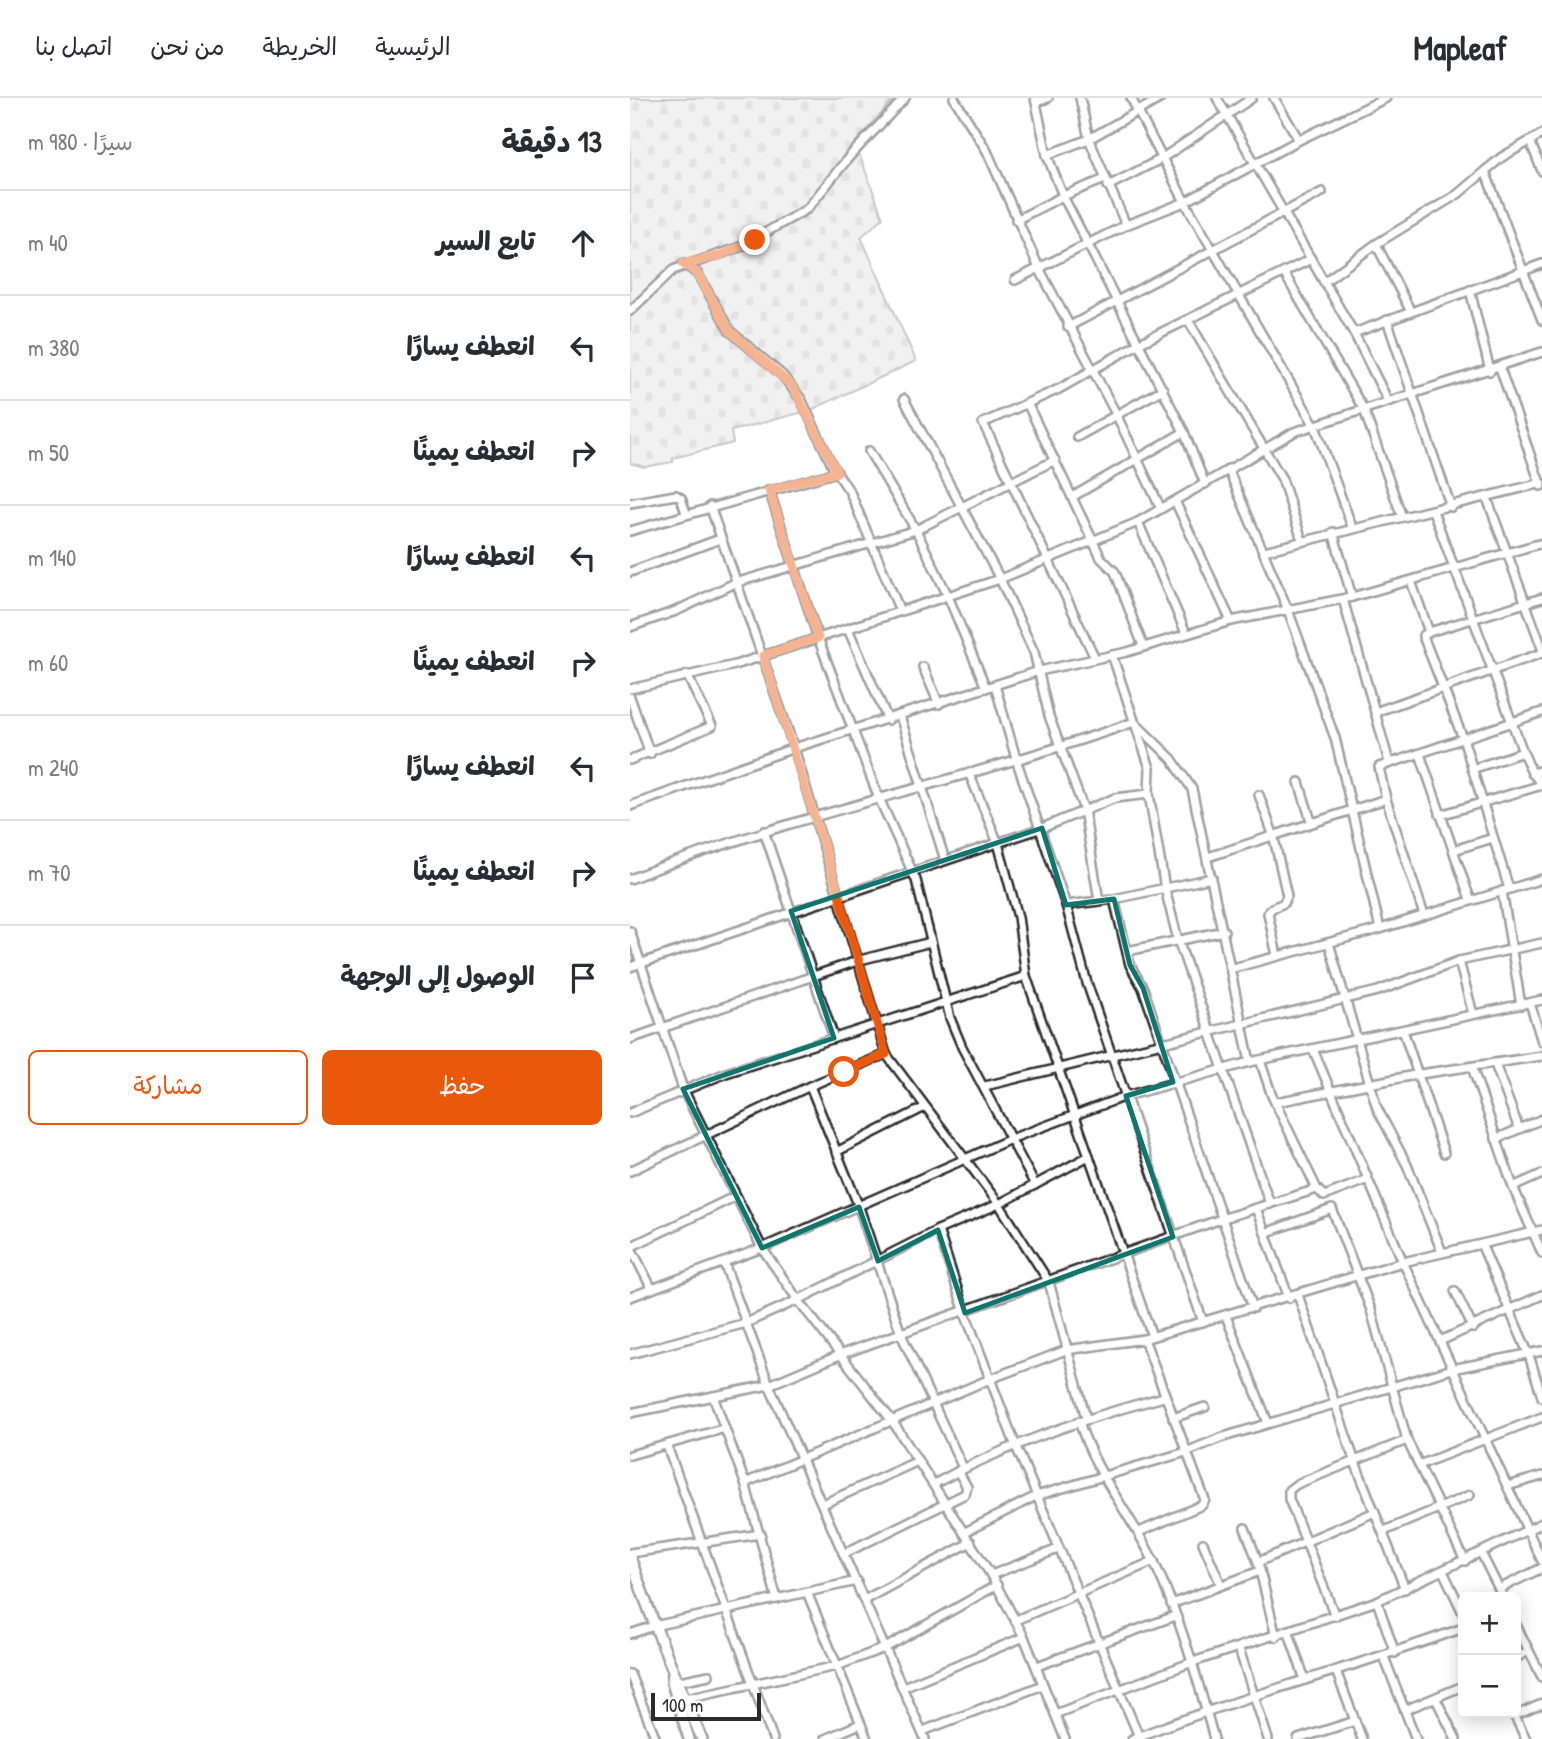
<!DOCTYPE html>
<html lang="ar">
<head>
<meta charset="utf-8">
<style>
  body { margin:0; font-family:"Patrick Hand","Playpen Sans Arabic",sans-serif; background:#f7f7f7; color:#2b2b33; direction:rtl }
  .controls { position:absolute; right:21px; bottom:21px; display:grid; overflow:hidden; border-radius:10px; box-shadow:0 4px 18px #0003 }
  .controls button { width:63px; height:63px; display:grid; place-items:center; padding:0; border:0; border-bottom:2px solid #e1e1e2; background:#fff; color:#2b2b33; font:35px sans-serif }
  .scale { position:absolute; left:21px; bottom:18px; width:110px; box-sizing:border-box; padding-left:7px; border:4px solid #2b2b2b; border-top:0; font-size:19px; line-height:24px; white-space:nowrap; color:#2b2b2b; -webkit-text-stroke:5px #fff; paint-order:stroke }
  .stop { position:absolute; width:21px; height:21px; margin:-16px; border:5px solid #ea580c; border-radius:50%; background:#fff }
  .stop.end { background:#ea580c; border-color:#fff; box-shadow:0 2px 7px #0008 }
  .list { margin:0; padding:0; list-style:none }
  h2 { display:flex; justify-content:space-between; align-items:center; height:91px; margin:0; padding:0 28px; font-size:30px }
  h2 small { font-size:23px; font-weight:400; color:#7c7c81 }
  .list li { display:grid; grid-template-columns:46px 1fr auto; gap:21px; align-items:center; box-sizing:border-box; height:105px; padding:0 28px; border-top:2px solid #e1e1e2 }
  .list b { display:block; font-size:26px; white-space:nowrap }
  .list em { font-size:23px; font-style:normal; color:#7c7c81 }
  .actions { display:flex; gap:14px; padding:21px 28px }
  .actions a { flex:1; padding:16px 0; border:2px solid #ea580c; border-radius:10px; text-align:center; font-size:24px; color:#ea580c }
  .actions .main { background:#ea580c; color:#fff }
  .icon { flex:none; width:38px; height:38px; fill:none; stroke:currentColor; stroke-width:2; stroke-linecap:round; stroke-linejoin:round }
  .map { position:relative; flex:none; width:912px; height:1641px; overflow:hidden; direction:ltr }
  header { display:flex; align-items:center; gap:42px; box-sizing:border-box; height:98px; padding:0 35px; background:#fff; border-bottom:2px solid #e1e1e2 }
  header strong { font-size:33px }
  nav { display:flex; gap:38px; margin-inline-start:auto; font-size:24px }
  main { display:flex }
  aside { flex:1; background:#fff }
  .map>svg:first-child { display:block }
  .cemetery { fill:url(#cemetery-stones); stroke:#868686; stroke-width:2 }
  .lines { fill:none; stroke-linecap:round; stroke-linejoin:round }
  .minor-casing { stroke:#2b2b2b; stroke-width:12 }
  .tertiary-casing { stroke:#2b2b2b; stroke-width:14 }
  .minor { stroke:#fff; stroke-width:7 }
  .tertiary { stroke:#fff; stroke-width:9 }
  .route { stroke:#ea580c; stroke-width:9 }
  .marked { fill:none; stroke:#0f766e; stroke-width:5; stroke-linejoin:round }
</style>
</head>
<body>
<header>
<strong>Mapleaf</strong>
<nav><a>الرئيسية</a><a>الخريطة</a><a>من نحن</a><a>اتصل بنا</a></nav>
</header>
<main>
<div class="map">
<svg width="912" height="1641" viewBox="0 0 912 1641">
  <defs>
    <pattern id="cemetery-stones" width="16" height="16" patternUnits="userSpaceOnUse" patternTransform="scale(1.75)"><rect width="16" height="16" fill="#e0e0e0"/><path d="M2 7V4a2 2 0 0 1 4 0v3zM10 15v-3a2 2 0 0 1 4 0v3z" fill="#c0c0c0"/></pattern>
  </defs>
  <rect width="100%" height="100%" fill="#fff"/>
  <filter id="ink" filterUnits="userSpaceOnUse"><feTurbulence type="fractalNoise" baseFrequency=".0143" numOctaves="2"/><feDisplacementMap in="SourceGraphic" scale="14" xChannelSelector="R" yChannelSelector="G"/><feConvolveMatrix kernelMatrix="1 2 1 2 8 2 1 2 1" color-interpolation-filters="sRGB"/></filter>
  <g filter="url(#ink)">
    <!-- cemetery -->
    <path class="cemetery" d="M0,0h265l-40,45 28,75 -22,19 55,124 -105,49 -80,21 2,12 -60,15v4l-29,5 -14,-4z"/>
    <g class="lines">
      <!-- minor casing -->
      <g class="minor-casing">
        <g id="minor">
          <path d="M324,0l33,53 52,117 77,146 45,95"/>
          <path d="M405,0l12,57 16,41 121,236"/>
          <path d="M450,0l9,41 37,86"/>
          <path d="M501,0l54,104 130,224 37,101"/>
          <path d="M587,0l137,235 34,68"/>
          <path d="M644,0l25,42 87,-42"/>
          <path d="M406,4l12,-4"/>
          <path d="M912,36l-40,23 -17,14 57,149"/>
          <path d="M900,43l12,30"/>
          <path d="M417,57l42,-16 72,-41"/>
          <path d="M478,88l53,-27 91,-61"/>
          <path d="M386,122l47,-24 42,-17"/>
          <path d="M746,146l34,66"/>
          <path d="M53,166l14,9 33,58 52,44 19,24 32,68 17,25 50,119"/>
          <path d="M654,175l80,137 38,107"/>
          <path d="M385,182l111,-55 59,-23 114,-62"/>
          <path d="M694,184l52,-38 82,-50 27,-23"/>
          <path d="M840,192l20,81"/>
          <path d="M0,213l43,-41 67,-23 67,-38 42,-52 56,-59"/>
          <path d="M558,222l94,159 20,61"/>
          <path d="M757,222l64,187"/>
          <path d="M438,229l254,-135"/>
          <path d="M724,235l188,-69"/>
          <path d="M870,270l41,118"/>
          <path d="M274,301l96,180 34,73 15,64 35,94 15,91 15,-2 16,66 13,23 110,320"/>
          <path d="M397,305l74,155 14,14 28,74"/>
          <path d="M447,339l86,-48"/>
          <path d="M239,353l47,79 32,66 38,92"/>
          <path d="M598,371l60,141 47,128 45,191"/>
          <path d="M139,392l49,148 60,158 38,84 34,138 12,29 73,138"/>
          <path d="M442,399l112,-65 21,52"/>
          <path d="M857,400l55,150"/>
          <path d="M545,403l56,120"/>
          <path d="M0,405l46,-8 5,3 5,15"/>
          <path d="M80,408l84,242 92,306 113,150 50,78 37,136"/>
          <path d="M803,413l90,241 9,21 10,11"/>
          <path d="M508,424l48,111"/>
          <path d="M0,433l207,-59"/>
          <path d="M703,434l19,65"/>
          <path d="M634,453l278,-68"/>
          <path d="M0,474l90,-33"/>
          <path d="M781,483l18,51"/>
          <path d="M713,501l32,113"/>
          <path d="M0,529l46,-16 59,-28 181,-53 139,-70"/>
          <path d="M218,531l40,91"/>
          <path d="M465,560l-112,-235 76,-34 79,-45 173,-85"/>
          <path d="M293,569l16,37"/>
          <path d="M365,587l22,77 49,143 21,78 116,339"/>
          <path d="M0,591l105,-24 265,-86 138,-57 156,-90 248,-80"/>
          <path d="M0,599l20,57"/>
          <path d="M270,618l45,144"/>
          <path d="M790,656l50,145"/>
          <path d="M0,662l82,-34 -25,-51"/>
          <path d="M759,664l-14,-50 167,-59"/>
          <path d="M842,671l51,-17"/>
          <path d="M339,675l29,70 20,74 8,59 126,360"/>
          <path d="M902,675l10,-3"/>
          <path d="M669,684l12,39"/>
          <path d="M519,696l16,95 13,51 92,264"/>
          <path d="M629,697l14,39 14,62 -3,7 -12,5 -4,5 9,43"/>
          <path d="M0,708l164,-58 245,-77 88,-19 104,-31 121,-24 190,-54"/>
          <path d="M810,717l102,-30"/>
          <path d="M134,733l70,207"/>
          <path d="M824,752l39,-12"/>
          <path d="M578,759l178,-58"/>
          <path d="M0,781c164,-66 338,-98 504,-157l38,37 20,30 58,273"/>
          <path d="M879,791l-45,-148 -41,-105 6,-4 113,-34"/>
          <path d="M872,793l19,114"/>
          <path d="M484,801l98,-21"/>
          <path d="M436,807l33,-4"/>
          <path d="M794,817l-38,-116 -7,-32 163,-55"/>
          <path d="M0,833l53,158 79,159 36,52 95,122 98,153 33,62 41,102"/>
          <path d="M699,845l48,165 30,57 35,87"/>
          <path d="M497,853l97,-20"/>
          <path d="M829,863l14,53"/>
          <path d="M0,869l412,-139 73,-30 34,-4 1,-26 -38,-113"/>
          <path d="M603,870l147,-39 162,-50"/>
          <path d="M900,905l12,39"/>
          <path d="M773,932l41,123"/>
          <path d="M0,941l230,-79 71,-18"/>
          <path d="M683,951l90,213 139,299"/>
          <path d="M630,962l12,36 45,93"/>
          <path d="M865,966l24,65"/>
          <path d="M842,969l41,120 29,-13"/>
          <path d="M180,988l49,121 42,127 62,134"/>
          <path d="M355,988l393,-95 81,-30 83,-18"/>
          <path d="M646,1004l144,-28 122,-18"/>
          <path d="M0,1015l96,-40 300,-97"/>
          <path d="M866,1041l46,-20"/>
          <path d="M206,1054l89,-45"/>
          <path d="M0,1073l180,-85 76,-32"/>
          <path d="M883,1089l29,66"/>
          <path d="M626,1110l33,90"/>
          <path d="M308,1132l27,83 50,131 125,295"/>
          <path d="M635,1135l67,-24 39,101 36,130 58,121"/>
          <path d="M0,1148l22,43"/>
          <path d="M852,1148l47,109 13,42"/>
          <path d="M0,1149l106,-51"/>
          <path d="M94,1165l45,122 156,354"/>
          <path d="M825,1193l18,37"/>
          <path d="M668,1197l57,167 50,127"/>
          <path d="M0,1199l132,-49 251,-110 113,-42 124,-34 292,-62"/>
          <path d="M596,1218l42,107"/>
          <path d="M810,1243l102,-46"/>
          <path d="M0,1256l116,-31 52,-23 140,-70 61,-26 90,-48"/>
          <path d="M83,1298l32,87 32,116"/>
          <path d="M0,1315l139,-28 73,-31 379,-135 96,-30 7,7 42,-16"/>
          <path d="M543,1320l32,-11"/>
          <path d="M449,1323c15,51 51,92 75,141 26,55 44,118 60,177"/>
          <path d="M37,1348l106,293"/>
          <path d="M0,1357l92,-26"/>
          <path d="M789,1367l123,-48"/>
          <path d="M115,1385l245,-104 76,-29 78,-11 259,-77 139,-32"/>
          <path d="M304,1386c73,-40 150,-66 230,-87"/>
          <path d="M877,1388l35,-10"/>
          <path d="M193,1406l95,-43"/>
          <path d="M615,1430l13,34 18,75"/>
          <path d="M754,1433l86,-36"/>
          <path d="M335,1434l71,-36 150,-44 34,-14 232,-69 90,-18"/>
          <path d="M509,1434l63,-27 3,-5 -61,-161"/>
          <path d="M573,1445l18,42"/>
          <path d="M0,1455l131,-19"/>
          <path d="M215,1455l120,-59 2,-7 -9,-16"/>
          <path d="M851,1455l22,44"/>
          <path d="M628,1464l117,-50"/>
          <path d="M813,1473l20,42"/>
          <path d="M361,1477l67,-26"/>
          <path d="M869,1491l43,-21"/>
          <path d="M177,1494l60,147"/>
          <path d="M236,1501l105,-57"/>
          <path d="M747,1503l18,52"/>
          <path d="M541,1506l89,-33"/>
          <path d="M705,1518l-46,-117v-9l8,-6 110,-44"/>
          <path d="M386,1522l138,-59"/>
          <path d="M886,1527l26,52"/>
          <path d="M659,1535l16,47"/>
          <path d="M0,1536l24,-8 203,-45"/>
          <path d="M609,1551l29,90"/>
          <path d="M754,1559l32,82"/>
          <path d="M886,1560l12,-7"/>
          <path d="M407,1568l138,-50"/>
          <path d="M706,1573l26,68"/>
          <path d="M0,1576l26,65"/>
          <path d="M45,1584l34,-7"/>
          <path d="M273,1589l121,-50"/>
          <path d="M56,1600l151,-32 50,-19 110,-62"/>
          <path d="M806,1601l20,40"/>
          <path d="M775,1612l58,-24"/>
          <path d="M883,1615l13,26"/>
          <path d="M425,1616l135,-51 187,-62 165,-78"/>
          <path d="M884,1618l28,-12"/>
          <path d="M293,1633l120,-46"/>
          <path d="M195,1641l35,-15"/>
          <path d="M502,1641c108,-43 222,-71 331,-111"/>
          <path d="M668,1641l57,-18"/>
        </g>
      </g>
      <!-- tertiary casing -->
      <g class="tertiary-casing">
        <g id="tertiary">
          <path d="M0,1459c21,62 46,122 72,182"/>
          <path d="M43,1575l-1,10 17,56"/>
        </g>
      </g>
      <!-- minor -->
      <use href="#minor" class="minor"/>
      <!-- tertiary -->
      <use href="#tertiary" class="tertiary"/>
    </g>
  </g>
  <g class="lines" filter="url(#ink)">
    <!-- route -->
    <path class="route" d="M125,142l-36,16 -36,8 14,9 33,58 63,56 44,85 -68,18 49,148 -55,18 76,238 47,160 -42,18"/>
  </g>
  <!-- marked area -->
  <path d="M0 0H912V1641H0ZM412,730l24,77 48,-6 16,66 13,23 30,94 -47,14 47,141 -208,76 -27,-83 -60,31 -19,-54 -97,41 -79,-159 151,-51 -43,-127z" fill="#fff" fill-opacity=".55" fill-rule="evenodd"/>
  <path class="marked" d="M412,730l24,77 48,-6 16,66 13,23 30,94 -47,14 47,141 -208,76 -27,-83 -60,31 -19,-54 -97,41 -79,-159 151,-51 -43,-127z"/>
</svg>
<div class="controls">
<button>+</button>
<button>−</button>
</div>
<div class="scale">100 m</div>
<div class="stop" style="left:214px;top:974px"></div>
<div class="stop end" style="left:125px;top:142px"></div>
</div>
<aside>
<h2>13 دقيقة<small>سيرًا · 980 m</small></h2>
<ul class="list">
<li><svg class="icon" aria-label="ahead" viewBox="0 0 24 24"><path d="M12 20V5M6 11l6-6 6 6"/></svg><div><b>تابع السير</b></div><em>40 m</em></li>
<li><svg class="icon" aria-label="left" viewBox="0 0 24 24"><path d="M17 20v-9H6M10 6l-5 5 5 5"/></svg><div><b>انعطف يسارًا</b></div><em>380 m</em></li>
<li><svg class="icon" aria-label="right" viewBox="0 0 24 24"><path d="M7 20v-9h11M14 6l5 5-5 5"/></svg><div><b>انعطف يمينًا</b></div><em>50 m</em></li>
<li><svg class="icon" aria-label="left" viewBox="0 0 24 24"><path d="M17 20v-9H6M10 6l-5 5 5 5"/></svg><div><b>انعطف يسارًا</b></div><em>140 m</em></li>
<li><svg class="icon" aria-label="right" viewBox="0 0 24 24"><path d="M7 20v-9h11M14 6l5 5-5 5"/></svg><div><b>انعطف يمينًا</b></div><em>60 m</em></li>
<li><svg class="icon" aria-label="left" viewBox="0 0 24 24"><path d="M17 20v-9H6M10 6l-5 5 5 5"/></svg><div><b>انعطف يسارًا</b></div><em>240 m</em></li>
<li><svg class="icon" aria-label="right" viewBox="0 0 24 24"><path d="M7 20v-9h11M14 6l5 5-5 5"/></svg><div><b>انعطف يمينًا</b></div><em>70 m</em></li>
<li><svg class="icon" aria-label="arrive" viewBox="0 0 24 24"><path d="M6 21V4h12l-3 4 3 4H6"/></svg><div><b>الوصول إلى الوجهة</b></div></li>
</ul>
<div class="actions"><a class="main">حفظ</a><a>مشاركة</a></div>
</aside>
</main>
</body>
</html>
